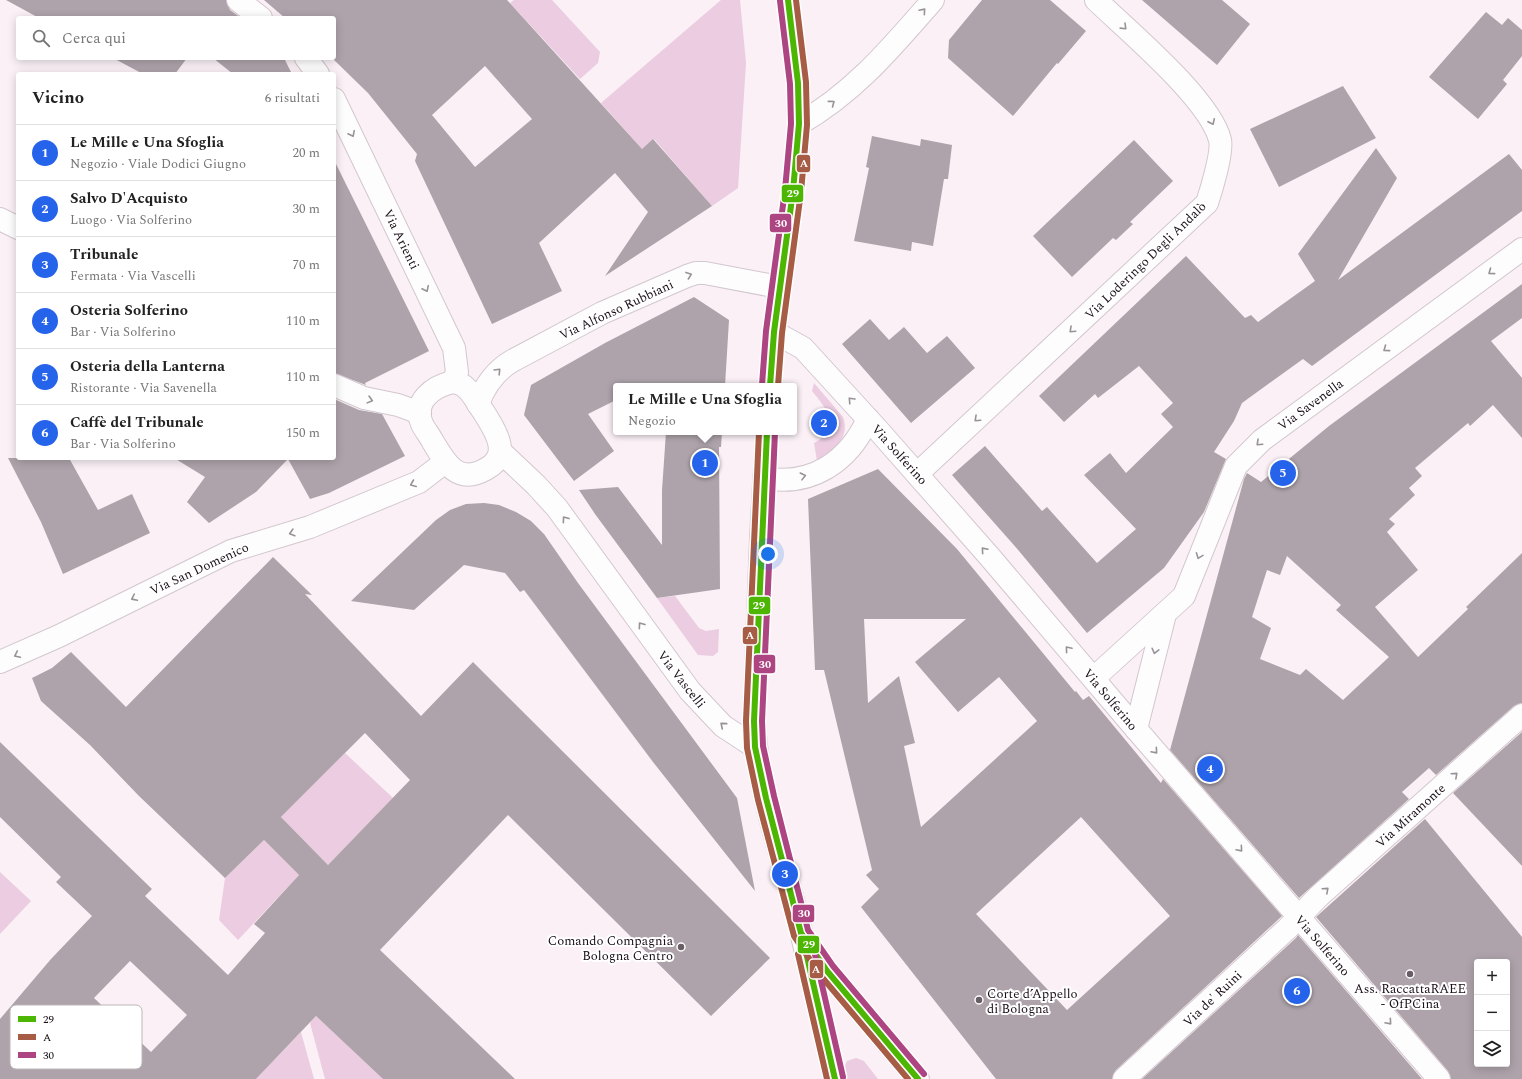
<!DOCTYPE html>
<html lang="it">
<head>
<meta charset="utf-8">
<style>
  body { margin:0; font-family:Spectral,serif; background:#f2f2f2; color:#222 }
  .controls { position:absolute; right:12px; bottom:12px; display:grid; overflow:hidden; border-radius:4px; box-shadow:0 2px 10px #0003 }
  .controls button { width:36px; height:36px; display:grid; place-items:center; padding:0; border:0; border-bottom:1px solid #e0e0e0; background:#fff; color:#222; font:20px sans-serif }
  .you { position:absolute; left:768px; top:554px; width:14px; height:14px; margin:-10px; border:3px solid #fff; border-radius:50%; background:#1a73e8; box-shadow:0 0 0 6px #1a73e833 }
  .badge { display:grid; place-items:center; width:26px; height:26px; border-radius:50%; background:#2563eb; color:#fff; font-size:13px; font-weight:700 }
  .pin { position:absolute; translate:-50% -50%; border:2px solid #fff; box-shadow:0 1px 4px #0006 }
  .popup { position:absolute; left:613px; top:383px; width:184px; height:52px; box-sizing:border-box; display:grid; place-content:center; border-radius:4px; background:#fff; filter:drop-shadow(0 1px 3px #0005); font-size:13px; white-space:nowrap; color:#767676 }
  .popup b { font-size:15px; color:#222 }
  .popup::after { content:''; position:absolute; left:50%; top:100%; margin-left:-8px; border:8px solid transparent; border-top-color:#fff }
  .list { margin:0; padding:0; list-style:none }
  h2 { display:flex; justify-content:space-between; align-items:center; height:52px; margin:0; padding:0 16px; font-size:17px }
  h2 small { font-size:13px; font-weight:400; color:#767676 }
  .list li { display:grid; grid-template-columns:26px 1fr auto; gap:12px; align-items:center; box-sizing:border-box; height:56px; padding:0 16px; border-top:1px solid #e0e0e0 }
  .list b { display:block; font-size:15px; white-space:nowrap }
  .list p { margin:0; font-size:13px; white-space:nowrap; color:#767676 }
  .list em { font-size:13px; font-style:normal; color:#767676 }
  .icon { flex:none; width:22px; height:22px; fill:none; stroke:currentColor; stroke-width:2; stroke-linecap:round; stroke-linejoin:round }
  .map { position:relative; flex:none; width:1522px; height:1079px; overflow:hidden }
  .search { position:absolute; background:#fff; box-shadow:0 2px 10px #0003; left:16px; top:16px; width:320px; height:44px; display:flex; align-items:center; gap:10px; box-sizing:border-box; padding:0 14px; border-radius:4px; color:#767676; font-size:15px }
  .panel { position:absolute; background:#fff; box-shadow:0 2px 10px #0003; left:16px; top:72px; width:320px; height:388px; border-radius:4px }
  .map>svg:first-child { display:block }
  .green { fill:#ebcce0 }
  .building { fill:#aea3aa; fill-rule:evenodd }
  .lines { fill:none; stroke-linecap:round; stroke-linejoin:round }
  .minor-casing { stroke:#d2c7ce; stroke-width:24 }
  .minor { stroke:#fefdfe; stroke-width:22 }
  .bus-1-casing { stroke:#fff; stroke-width:9 }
  .bus-2-casing { stroke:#fff; stroke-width:9 }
  .bus-3-casing { stroke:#fff; stroke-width:9 }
  .bus-1 { stroke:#4cb603; stroke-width:6 }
  .bus-2 { stroke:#a65c45; stroke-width:6 }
  .bus-3 { stroke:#ad4582; stroke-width:6 }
  .oneway { stroke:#979296 }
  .poi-dot { fill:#685e65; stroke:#fff; stroke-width:1.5 }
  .labels { text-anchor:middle; stroke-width:4; stroke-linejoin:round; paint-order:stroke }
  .street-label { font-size:13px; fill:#1a0f17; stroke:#fff }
  .poi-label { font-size:13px; fill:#1a0f17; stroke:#fff; text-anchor:end }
  .key { fill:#fff; stroke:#bab7b9; stroke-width:1 }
  .key-label { font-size:11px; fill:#1a0f17 }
  .line-badge { stroke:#fff; stroke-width:1.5 }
  .badge-label { font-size:11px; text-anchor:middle; font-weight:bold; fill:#fff }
</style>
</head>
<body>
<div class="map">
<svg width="1522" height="1079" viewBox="0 0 1522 1079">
  <rect width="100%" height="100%" fill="#faf0f6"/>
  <!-- green -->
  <g class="green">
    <path d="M514,0h38l48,52 -2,11 -18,16 -70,-76z"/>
    <path d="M721,0h19l6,63 -8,125 -26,18 -58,-67 -12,10 -41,-46z"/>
    <path d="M814,383l29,34c8,22 -11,34 -26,44l-3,-18c29,-14 13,-34 -2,-52z"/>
    <path d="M675,596l24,32 7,3 13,-2 -1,23 -5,4 -15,-1 -41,-57z"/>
    <path d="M345,753l48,45 -65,67 -47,-48z"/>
    <path d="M264,840l35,35 -61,65 -19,-20 6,-42z"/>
    <path d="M0,872l31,29 -31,33z"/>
    <path d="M316,1016l67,63h-58l-15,-56z"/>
    <path d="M301,1032l13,47h-58z"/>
    <path d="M856,1058l8,3 14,18h-32l-3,-8 4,-10z"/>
  </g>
  <!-- building -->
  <g class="building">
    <path d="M6,0h220l4,10 11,8h-202z"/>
    <path d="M264,0h243l135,149 11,-10 59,67 -107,70 43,-64 -33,-39 -76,70 23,48 -70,33 -77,-163 2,-7 -49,-61 -36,-35h2v-40h-49zM485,66l47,53 -57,48 -43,-52z"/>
    <path d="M982,0h68l36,31 -28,33 -1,-1 -44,53 -65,-58 1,-18z"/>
    <path d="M1142,0h80l28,24 -33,41z"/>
    <path d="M1486,12l16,13 6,-7 14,12v26l-19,24 4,4 -29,35 -49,-42z"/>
    <path d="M113,58h74l-12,16h-32z"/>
    <path d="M213,58h71l8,16h-59z"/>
    <path d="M1343,86l33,52 -97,49 -29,-58z"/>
    <path d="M872,136l48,10 1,-7 31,6 -4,34h-4l-11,67 -21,-4 -1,9 -57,-10 15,-73 -3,-1z"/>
    <path d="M1134,140l39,41 -43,41 3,2 -17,16 -3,-2 -41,39 -39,-41z"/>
    <path d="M1376,148l21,30 -59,102 171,-126 13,16v41l-210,155 -9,-7 -61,44 -8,18 -20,31 12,7 -22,53 -40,56 -77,65 -68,-82 -67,-76 33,-29 57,65 5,-4 50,56 39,-34 -52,-54 26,-22 16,20 47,-46 -12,-13 12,-11 -34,-37 -41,32 -3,-4 -31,28 -25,-26 147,-140 59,62 6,-3 7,7 57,-41 -17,-27z"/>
    <path d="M334,160l95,191 -64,32 1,2 -32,-12z"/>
    <path d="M1522,284v34l-31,23 31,37v60l-29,-33 -23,21 -2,-3 -53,45 7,8 -13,12 6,7 -26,24 6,5 -8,8 31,38 -43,37 43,50 50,-48 -2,-2 56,-54v150l-8,3 -78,69 -7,-7 -27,24 7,7 -110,99 -129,-148 74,-271 3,-6 14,9 68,-56zM1287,556l54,49 -5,5 53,47 -46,43 -37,-31 -6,6 -40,-16 11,-31 -19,-11 15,-47 13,5z"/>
    <path d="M694,297l35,23 -4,66h-109v14l-28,14 26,37 -40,30 -50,-66 7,-30 74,-42z"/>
    <path d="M870,319l19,21 15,-13 23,26 20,-17 28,32 -64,55 -69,-79z"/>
    <path d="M334,399l25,11 23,4 23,42 -76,37 -19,6 -22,-40 -32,33 -47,31 -22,-21 18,-25 -31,-19h160z"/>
    <path d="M666,432h56l-1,15h-2l1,142 -63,9 -62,-84 -16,-24 39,-3 44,58v-55z"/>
    <path d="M8,458h61l29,52 34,-16 18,39 -87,41 -22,-52z"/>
    <path d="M878,469l79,80 118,143 1,-1 7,9 6,-4 72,87 2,-4 119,137 -166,154 -4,9h-116l-135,-172 18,-18 -13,-14 6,-5 -48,-200h-9l-7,-171zM864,619h102l-51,43 43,50 41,-35 38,44 -116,106 -17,-81 11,-3 -16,-67 -31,27zM1081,817l89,99 -103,94 -91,-96z"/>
    <path d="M484,503l15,2 17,7 15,9 13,13 34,49 159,215 18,93 -102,-129 -129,-172 -4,2 -15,-19 -41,-8 -50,45 -63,-9 85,-81 14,-10 16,-6z"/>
    <path d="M273,557l39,38 -7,-1 116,122 52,-54 297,296 -59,58 -203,-201 -128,135 135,129h-132l-67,-63 -60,63h-256v-60l51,-60 41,-43 -36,-34 5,-5 -61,-60v-75l152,147 -7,7 83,79 37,-42 -11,-9 45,-49 -35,-35 -39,38 -86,-82 -49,-51 -49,-44 -9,-23 20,-10 19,-16 55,55zM365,733l45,47 -82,85 -47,-48zM130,961l57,54 -36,37 -57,-54z"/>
    <path d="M1522,732v134l-69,-73z"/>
    <path d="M1425,819l97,118v142h-71l-3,-8 -132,-154zM1477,962h30v102h-30z"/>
    <path d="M1298,935l124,144h-280l154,-141z"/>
  </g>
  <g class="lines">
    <!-- minor casing -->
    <g class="minor-casing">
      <g id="minor">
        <path d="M238,0l23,18"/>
        <path d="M306,58l12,16"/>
        <path d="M334,99l120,249 3,24 -4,10"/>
        <path d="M799,124c55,-31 93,-77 134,-124"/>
        <path d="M0,219l18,9"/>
        <path d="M774,332l29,16 75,82 111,126 147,173 303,350"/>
        <path d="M453,382c4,1 9,2 12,5 8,6 12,16 18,24 11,18 30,43 3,58 -28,16 -40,-5 -53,-27 -3,-6 -8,-12 -11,-18 -10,-23 12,-38 31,-42z"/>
        <path d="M334,385l30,13 34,7 22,8"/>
        <path d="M770,386l4,-54 19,-141 6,-67 -1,-41 -10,-83"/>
        <path d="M478,404c7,-19 17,-33 34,-43l90,-48 85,-37 9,-3h9l74,14"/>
        <path d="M767,432l-6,106 -7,183c3,63 24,123 40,183 15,58 28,117 41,175"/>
        <path d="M500,451l36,34 21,23 133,183 33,35 32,21"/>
        <path d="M917,474l290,-271c4,-12 16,-51 13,-63 -10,-41 -92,-109 -124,-140"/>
        <path d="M764,478c48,9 85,-17 104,-59"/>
        <path d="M0,662l59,-26 172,-85 79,-24 109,-45 26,-20"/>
        <path d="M1094,678l90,-82 52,-130 26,-26 260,-191"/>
        <path d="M1136,729l29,-115"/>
        <path d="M809,946l18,25 91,108"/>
        <path d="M1124,1079l163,-150 32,-33 203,-181"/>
      </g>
    </g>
    <!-- minor -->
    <use href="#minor" class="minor"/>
    <!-- bus-1 casing -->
    <g class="bus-1-casing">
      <g id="bus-1">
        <path d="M770,386l4,-54 19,-141 6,-67 -1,-41 -10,-83"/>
        <path d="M767,432l-13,289 1,26 11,51 35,135 26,38 91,108"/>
        <path d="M806,952l29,127"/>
      </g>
    </g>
    <!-- bus-2 casing -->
    <g class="bus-2-casing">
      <g id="bus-2">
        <path d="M778,386l4,-53 19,-141 6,-67 -1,-43 -10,-82"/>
        <path d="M759,432l-13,289 1,27 11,52 36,136 27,40 87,103"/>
        <path d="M798,954l29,125"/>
      </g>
    </g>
    <!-- bus-3 casing -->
    <g class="bus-3-casing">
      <g id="bus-3">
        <path d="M762,385l4,-54 19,-141 6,-66 -1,-40 -10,-83"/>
        <path d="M775,432l-13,289 1,25 11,50 34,134 25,36 91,108"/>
        <path d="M814,950l29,127"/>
      </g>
    </g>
    <!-- bus-1 -->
    <use href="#bus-1" class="bus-1"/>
    <!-- bus-2 -->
    <use href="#bus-2" class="bus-2"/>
    <!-- bus-3 -->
    <use href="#bus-3" class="bus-3"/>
  </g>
  <!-- one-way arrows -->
  <defs><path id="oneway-chevron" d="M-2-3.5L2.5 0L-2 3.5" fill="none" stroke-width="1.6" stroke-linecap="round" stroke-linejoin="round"/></defs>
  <g class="oneway">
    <use href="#oneway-chevron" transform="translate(923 11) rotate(-49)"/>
    <use href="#oneway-chevron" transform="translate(1124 27) rotate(44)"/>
    <use href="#oneway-chevron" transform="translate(832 103) rotate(-37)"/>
    <use href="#oneway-chevron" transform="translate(1212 122) rotate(65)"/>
    <use href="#oneway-chevron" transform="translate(352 134) rotate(64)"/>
    <use href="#oneway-chevron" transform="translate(1491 272) rotate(144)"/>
    <use href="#oneway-chevron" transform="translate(689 275) rotate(-20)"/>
    <use href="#oneway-chevron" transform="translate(426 289) rotate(64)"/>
    <use href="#oneway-chevron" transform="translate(1072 330) rotate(137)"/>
    <use href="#oneway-chevron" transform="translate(1386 349) rotate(144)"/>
    <use href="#oneway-chevron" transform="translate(498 371) rotate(-46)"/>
    <use href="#oneway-chevron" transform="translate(370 400) rotate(15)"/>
    <use href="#oneway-chevron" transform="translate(851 400) rotate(-133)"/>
    <use href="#oneway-chevron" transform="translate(977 419) rotate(137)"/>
    <use href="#oneway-chevron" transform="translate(1259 443) rotate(137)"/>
    <use href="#oneway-chevron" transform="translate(803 476) rotate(-14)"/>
    <use href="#oneway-chevron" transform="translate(413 484) rotate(157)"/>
    <use href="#oneway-chevron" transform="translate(565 519) rotate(-126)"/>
    <use href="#oneway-chevron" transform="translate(292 533) rotate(164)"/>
    <use href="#oneway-chevron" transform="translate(984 550) rotate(-131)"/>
    <use href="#oneway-chevron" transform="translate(1199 556) rotate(111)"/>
    <use href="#oneway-chevron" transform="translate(134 598) rotate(154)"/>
    <use href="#oneway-chevron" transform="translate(641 625) rotate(-126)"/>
    <use href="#oneway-chevron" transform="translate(1068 649) rotate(-130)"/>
    <use href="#oneway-chevron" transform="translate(1155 651) rotate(104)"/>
    <use href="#oneway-chevron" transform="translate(17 655) rotate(155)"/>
    <use href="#oneway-chevron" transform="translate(723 725) rotate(-140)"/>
    <use href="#oneway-chevron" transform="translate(1155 751) rotate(49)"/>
    <use href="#oneway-chevron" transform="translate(1455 775) rotate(-42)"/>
    <use href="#oneway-chevron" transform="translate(1240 849) rotate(49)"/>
    <use href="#oneway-chevron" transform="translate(1326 890) rotate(-42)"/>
    <use href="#oneway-chevron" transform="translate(1389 1022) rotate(49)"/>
  </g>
  <!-- markers -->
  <g class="poi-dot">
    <circle cx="681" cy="947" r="4"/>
    <circle cx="1410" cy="974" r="4"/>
    <circle cx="979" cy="1000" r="4"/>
  </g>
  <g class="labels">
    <!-- street labels -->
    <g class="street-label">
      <text transform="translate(402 239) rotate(64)" y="5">Via Arienti</text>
      <text transform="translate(1145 260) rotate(-44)" y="5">Via Loderingo Degli Andalò</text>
      <text transform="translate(616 309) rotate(-25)" y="5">Via Alfonso Rubbiani</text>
      <text transform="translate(1310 404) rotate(-36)" y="5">Via Savenella</text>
      <text transform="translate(900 454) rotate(48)" y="5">Via Solferino</text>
      <text transform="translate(199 568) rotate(-25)" y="5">Via San Domenico</text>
      <text transform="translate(682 679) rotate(52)" y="5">Via Vascelli</text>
      <text transform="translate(1111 699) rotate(50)" y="5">Via Solferino</text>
      <text transform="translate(1410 815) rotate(-42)" y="5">Via Miramonte</text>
      <text transform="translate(1323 945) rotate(49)" y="5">Via Solferino</text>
      <text transform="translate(1212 998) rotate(-43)" y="5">Via de' Ruini</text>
    </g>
    <!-- poi labels -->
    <g class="poi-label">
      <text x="673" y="945">Comando Compagnia<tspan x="673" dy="15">Bologna Centro</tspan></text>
      <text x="1410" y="993" text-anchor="middle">Ass. RaccattaRAEE<tspan x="1410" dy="15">- OfPCina</tspan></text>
      <text x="987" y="998" text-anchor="start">Corte d’Appello<tspan x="987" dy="15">di Bologna</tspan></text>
    </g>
  </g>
  <!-- legend -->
  <rect x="10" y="1005" width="132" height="64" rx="6" class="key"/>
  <rect x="18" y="1016" width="18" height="6" fill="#4cb603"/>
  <rect x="18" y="1034" width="18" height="6" fill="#a65c45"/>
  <rect x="18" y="1052" width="18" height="6" fill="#ad4582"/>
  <g class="key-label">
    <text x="43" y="1023">29</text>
    <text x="43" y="1041">A</text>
    <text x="43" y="1059">30</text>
  </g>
  <g class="line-badge">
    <rect x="796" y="154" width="15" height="19" rx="4" fill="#a65c45"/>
    <rect x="781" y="184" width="23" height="19" rx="4" fill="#4cb603"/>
    <rect x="769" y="213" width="23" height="20" rx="4" fill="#ad4582"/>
    <rect x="748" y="596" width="23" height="19" rx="4" fill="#4cb603"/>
    <rect x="742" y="626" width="16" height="19" rx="4" fill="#a65c45"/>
    <rect x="753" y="654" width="23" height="20" rx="4" fill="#ad4582"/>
    <rect x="792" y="904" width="23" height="19" rx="4" fill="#ad4582"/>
    <rect x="797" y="935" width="23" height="19" rx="4" fill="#4cb603"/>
    <rect x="809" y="959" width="15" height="20" rx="4" fill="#a65c45"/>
  </g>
  <g class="badge-label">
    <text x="804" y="167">A</text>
    <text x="793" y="197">29</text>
    <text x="781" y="227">30</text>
    <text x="759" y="609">29</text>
    <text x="750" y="639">A</text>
    <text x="765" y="668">30</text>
    <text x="804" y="917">30</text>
    <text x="809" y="948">29</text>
    <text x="816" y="973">A</text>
  </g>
</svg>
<div class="controls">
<button>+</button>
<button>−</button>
<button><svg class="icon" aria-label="layers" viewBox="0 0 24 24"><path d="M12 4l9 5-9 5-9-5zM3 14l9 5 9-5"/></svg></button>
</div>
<div class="you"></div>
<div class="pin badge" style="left:705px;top:463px">1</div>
<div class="popup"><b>Le Mille e Una Sfoglia</b>Negozio</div>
<div class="pin badge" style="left:824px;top:423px">2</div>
<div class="pin badge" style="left:785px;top:874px">3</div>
<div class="pin badge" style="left:1210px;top:769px">4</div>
<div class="pin badge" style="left:1283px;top:473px">5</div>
<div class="pin badge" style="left:1297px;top:991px">6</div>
<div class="search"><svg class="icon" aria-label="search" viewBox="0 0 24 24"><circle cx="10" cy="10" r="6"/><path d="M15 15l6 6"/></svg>Cerca qui</div>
<section class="panel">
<h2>Vicino<small>6 risultati</small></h2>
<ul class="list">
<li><span class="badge">1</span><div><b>Le Mille e Una Sfoglia</b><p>Negozio · Viale Dodici Giugno</p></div><em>20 m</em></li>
<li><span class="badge">2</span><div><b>Salvo D'Acquisto</b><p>Luogo · Via Solferino</p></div><em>30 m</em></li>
<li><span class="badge">3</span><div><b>Tribunale</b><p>Fermata · Via Vascelli</p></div><em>70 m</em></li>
<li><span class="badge">4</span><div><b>Osteria Solferino</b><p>Bar · Via Solferino</p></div><em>110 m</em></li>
<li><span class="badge">5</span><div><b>Osteria della Lanterna</b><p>Ristorante · Via Savenella</p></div><em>110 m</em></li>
<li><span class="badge">6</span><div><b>Caffè del Tribunale</b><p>Bar · Via Solferino</p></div><em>150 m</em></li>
</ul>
</section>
</div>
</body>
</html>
